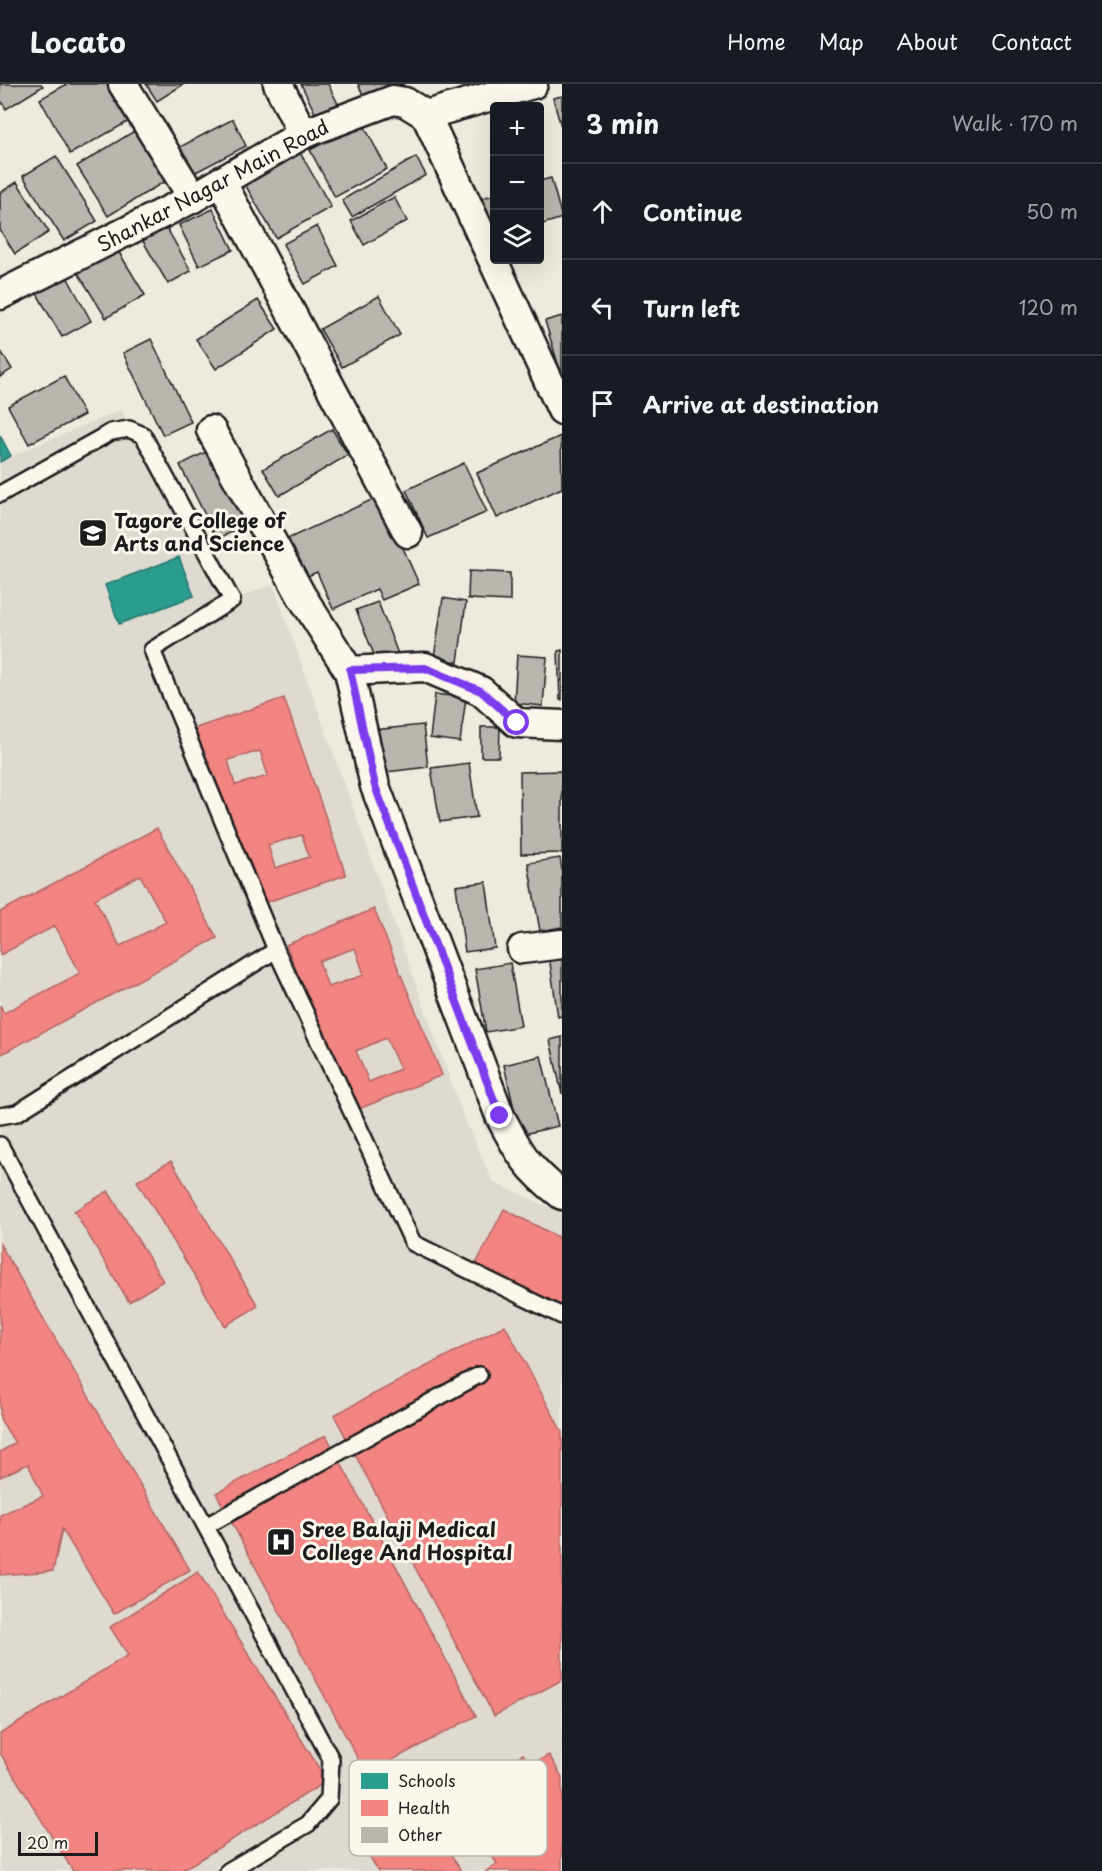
<!DOCTYPE html>
<html lang="en">
<head>
<meta charset="utf-8">
<style>
  body { margin:0; font-family:"Playpen Sans",sans-serif; background:#20242c; color:#f1f3f6 }
  .controls { position:absolute; right:18px; top:18px; display:grid; overflow:hidden; border-radius:6px; box-shadow:0 6px 24px #0002 }
  .controls button { width:54px; height:54px; display:grid; place-items:center; padding:0; border:0; border-bottom:2px solid #363941; background:#171b24; color:#f1f3f6; font:30px sans-serif }
  .scale { position:absolute; left:18px; bottom:15px; width:80px; box-sizing:border-box; padding-left:6px; border:3px solid #1c1c1c; border-top:0; font-size:16px; line-height:21px; white-space:nowrap; color:#1c1c1c; -webkit-text-stroke:4px #fbf7ec; paint-order:stroke }
  .stop { position:absolute; width:18px; height:18px; margin:-14px; border:4px solid #7c3aed; border-radius:50%; background:#fff }
  .stop.end { background:#7c3aed; border-color:#fff; box-shadow:0 2px 6px #0008 }
  .list { margin:0; padding:0; list-style:none }
  h2 { display:flex; justify-content:space-between; align-items:center; height:78px; margin:0; padding:0 24px; font-size:26px }
  h2 small { font-size:20px; font-weight:400; color:#9ea1a6 }
  .list li { display:grid; grid-template-columns:39px 1fr auto; gap:18px; align-items:center; box-sizing:border-box; height:96px; padding:0 24px; border-top:2px solid #363941 }
  .list b { display:block; font-size:22px; white-space:nowrap }
  .list em { font-size:20px; font-style:normal; color:#9ea1a6 }
  .icon { flex:none; width:33px; height:33px; fill:none; stroke:currentColor; stroke-width:2; stroke-linecap:round; stroke-linejoin:round }
  .map { position:relative; flex:none; width:562px; height:1787px; overflow:hidden }
  header { display:flex; align-items:center; gap:36px; box-sizing:border-box; height:84px; padding:0 30px; background:#171b24; border-bottom:2px solid #363941 }
  header strong { font-size:28px }
  nav { display:flex; gap:33px; margin-inline-start:auto; font-size:21px }
  main { display:flex }
  aside { flex:1; background:#171b24 }
  .map>svg:first-child { display:block }
  .built { fill:#dedad1 }
  .schools { fill:#2a9d8f; stroke:#26766c; stroke-width:1.5 }
  .health { fill:#f28482; stroke:#b26563; stroke-width:1.5; fill-rule:evenodd }
  .building { fill:#b9b6af; stroke:#1c1c1c; stroke-width:1.5 }
  .lines { fill:none; stroke-linecap:round; stroke-linejoin:round }
  .service-casing { stroke:#1c1c1c; stroke-width:20 }
  .minor-casing { stroke:#1c1c1c; stroke-width:33 }
  .service { stroke:#fbf7ec; stroke-width:15 }
  .minor { stroke:#fbf7ec; stroke-width:28 }
  .route { stroke:#7c3aed; stroke-width:8 }
  .labels { text-anchor:middle; stroke-width:6; stroke-linejoin:round; paint-order:stroke }
  .street-label { font-size:20px; fill:#1c1c1c; stroke:#fbf7ec }
  .poi-label { font-size:20px; font-weight:bold; fill:#1c1c1c; stroke:#fbf7ec; text-anchor:start }
  .key { fill:#fbf7ec; stroke:#b8b5ae; stroke-width:1.5 }
  .key-label { font-size:16px; fill:#1c1c1c }
</style>
</head>
<body>
<header>
<strong>Locato</strong>
<nav><a>Home</a><a>Map</a><a>About</a><a>Contact</a></nav>
</header>
<main>
<div class="map">
<svg width="562" height="1787" viewBox="0 0 562 1787">
  <rect width="100%" height="100%" fill="#eeeadf"/>
  <filter id="ink" filterUnits="userSpaceOnUse"><feTurbulence type="fractalNoise" baseFrequency=".0167" numOctaves="2"/><feDisplacementMap in="SourceGraphic" scale="12" xChannelSelector="R" yChannelSelector="G"/><feConvolveMatrix kernelMatrix="1 2 1 2 8 2 1 2 1" color-interpolation-filters="sRGB"/></filter>
  <g filter="url(#ink)">
    <!-- built -->
    <path class="built" d="M121,326l103,194 49,-20 189,529 31,69 69,31v658h-562v-1410z"/>
    <!-- schools -->
    <g class="schools">
      <path d="M0,351l11,21 -11,6z"/>
      <path d="M179,473l15,39 -75,28 -14,-39z"/>
    </g>
    <!-- health -->
    <g class="health">
      <path d="M284,614l62,177 -93,32 -63,-177zM260,667l8,25 -33,9 -7,-25zM302,751l7,22 -34,11 -7,-23z"/>
      <path d="M157,744l60,110 -217,117v-50l4,8 76,-40 -25,-47 -55,29v-43zM140,791l26,47 -46,24 -25,-47z"/>
      <path d="M374,825l68,166 -88,36 -68,-166zM355,864l9,27 -36,12 -9,-26zM386,954l14,31 -31,13 -13,-31z"/>
      <path d="M171,1077l87,145 -33,20 -88,-145z"/>
      <path d="M108,1107l55,90 -34,21 -55,-91z"/>
      <path d="M504,1125l58,30v70l-86,-45z"/>
      <path d="M0,1160l190,326 -76,44 -52,-85 -9,42 -53,4v-60l43,-19 -15,-32 -28,13v-25l15,-9 -15,-24z"/>
      <path d="M505,1241l57,107v248l-68,36 -160,-301z"/>
      <path d="M326,1351l150,281 -110,58 -150,-281z"/>
      <path d="M198,1488l129,209 -146,90h-108l-73,-118v-19l128,-79 -18,-28z"/>
      <path d="M523,1670l7,11 19,-10 13,22v94h-76l11,-7 -18,-31 -30,18 12,20h-83l-13,-23 62,-36 14,24 36,-22 -15,-25z"/>
    </g>
    <!-- building -->
    <g class="building">
      <path d="M0,0h41l2,2 -37,23 -6,-10z"/>
      <path d="M67,0h47l19,35 -63,35 -30,-55z"/>
      <path d="M146,0h38l-27,17z"/>
      <path d="M301,0h27l12,24 -22,11z"/>
      <path d="M358,0h46l-39,16z"/>
      <path d="M562,12v34l-9,-32z"/>
      <path d="M233,35l13,27 -54,28 -14,-26z"/>
      <path d="M362,38l25,47 -52,28 -25,-47z"/>
      <path d="M136,46l31,50 -59,36 -31,-50z"/>
      <path d="M298,65l33,58 -55,31 -33,-57z"/>
      <path d="M56,72l41,65 -33,20 -41,-65z"/>
      <path d="M416,73l10,18 -74,42 -10,-17z"/>
      <path d="M551,94l11,40 -22,7v-44z"/>
      <path d="M17,98l32,50 -34,22 -15,-24v-37z"/>
      <path d="M494,111v43h-1l-11,-40z"/>
      <path d="M394,113l13,24 -43,24 -13,-24z"/>
      <path d="M213,125l20,41 -34,16 -20,-41z"/>
      <path d="M164,139l27,48 -23,13 -28,-48z"/>
      <path d="M317,142l21,40 -33,18 -22,-40z"/>
      <path d="M117,165l28,46 -39,23 -28,-45z"/>
      <path d="M66,191l25,46 -29,16 -26,-45z"/>
      <path d="M379,212l21,39 -58,32 -22,-38z"/>
      <path d="M258,216l19,29 -61,40 -20,-30z"/>
      <path d="M562,232v57l-1,1 -16,-53z"/>
      <path d="M151,255l40,83 -28,13 -40,-82z"/>
      <path d="M0,266l12,19 -12,8z"/>
      <path d="M64,292l20,39 -55,29 -21,-38z"/>
      <path d="M332,345l16,26 -69,41 -16,-27z"/>
      <path d="M561,352l1,52 -65,30 -20,-45z"/>
      <path d="M210,366l37,75 -30,14 -37,-74z"/>
      <path d="M464,379l23,49 -59,26 -22,-48z"/>
      <path d="M380,412l39,88 -37,16 -5,-11 -44,20 -16,-37 -14,6 -18,-38z"/>
      <path d="M469,487l41,2v28l-42,-2z"/>
      <path d="M443,514l23,4 -8,60 -24,-4z"/>
      <path d="M378,518l20,52 -21,8 -21,-52z"/>
      <path d="M562,566v50h-2l-2,-49z"/>
      <path d="M517,571l30,2 -4,49 -29,-3z"/>
      <path d="M435,610l31,4 -6,44 -30,-4z"/>
      <path d="M423,641l5,42 -50,6 -5,-43z"/>
      <path d="M481,643h19l-1,30h-18z"/>
      <path d="M469,679l8,54 -37,5 -9,-54z"/>
      <path d="M562,687v82l-41,1 -1,-82z"/>
      <path d="M560,774l2,12v57l-22,4 -12,-68z"/>
      <path d="M486,798l9,66 -30,4 -9,-66z"/>
      <path d="M562,871v61l-4,1 -9,-61z"/>
      <path d="M510,879l11,63 -35,6 -11,-63z"/>
      <path d="M562,953v57l-12,-54z"/>
      <path d="M541,972l17,70 -38,9 -16,-70z"/>
    </g>
    <g class="lines">
      <!-- service casing -->
      <g class="service-casing">
        <g id="service">
          <path d="M0,410l111,-62 18,-3 14,6 89,165 -80,50 124,300 137,293 149,73"/>
          <path d="M0,1032l17,-3 259,-163"/>
          <path d="M0,1061l331,614 -2,40 -21,25 -80,47"/>
          <path d="M206,1442l273,-151"/>
        </g>
      </g>
      <!-- minor casing -->
      <g class="minor-casing">
        <g id="minor">
          <path d="M123,0l70,114"/>
          <path d="M278,0l25,50"/>
          <path d="M426,31l136,295"/>
          <path d="M221,97l187,352"/>
          <path d="M0,211l193,-97 110,-64 90,-34 12,2 21,13 107,-31"/>
          <path d="M211,346l90,165 48,76 76,-4 56,24 36,32 45,2"/>
          <path d="M349,587l26,115 125,330c19,37 28,53 62,79"/>
          <path d="M522,865l40,-5"/>
        </g>
      </g>
      <!-- service -->
      <use href="#service" class="service"/>
      <!-- minor -->
      <use href="#minor" class="minor"/>
    </g>
  </g>
  <g class="lines" filter="url(#ink)">
    <!-- route -->
    <path class="route" d="M500,1032l-125,-330 -25,-116 75,-2 56,23 36,32"/>
  </g>
  <!-- icons -->
  <defs>
    <g id="university-square" transform="scale(1.5)"><rect x="-9" y="-9" width="18" height="18" rx="4" fill="#1c1c1c" stroke="#fbf7ec"/><path d="M0-5L7-2L0 1L-7-2ZM-4 1L0 2.5L4 1V4Q0 6-4 4Z" fill="#fff"/></g>
    <g id="hospital-square" transform="scale(1.5)"><rect x="-9" y="-9" width="18" height="18" rx="4" fill="#1c1c1c" stroke="#fbf7ec"/><path d="M-5-5h3v3.5h4V-5h3V5h-3V1.5h-4V5h-3Z" fill="#fff"/></g>
  </defs>
  <g fill-rule="evenodd">
    <use href="#university-square" x="93" y="449"/>
    <use href="#hospital-square" x="281" y="1458"/>
  </g>
  <g class="labels">
    <!-- street labels -->
    <g class="street-label">
      <text transform="translate(213 102) rotate(-28)" y="7">Shankar Nagar Main Road</text>
    </g>
    <!-- poi labels -->
    <g class="poi-label">
      <text x="114" y="444">Tagore College of<tspan x="114" dy="23">Arts and Science</tspan></text>
      <text x="302" y="1453">Sree Balaji Medical<tspan x="302" dy="23">College And Hospital</tspan></text>
    </g>
  </g>
  <!-- legend -->
  <rect x="349" y="1676" width="198" height="96" rx="9" class="key"/>
  <rect x="361" y="1689" width="27" height="16" fill="#2a9d8f"/>
  <rect x="361" y="1716" width="27" height="16" fill="#f28482"/>
  <rect x="361" y="1743" width="27" height="16" fill="#b9b6af"/>
  <g class="key-label">
    <text x="398" y="1703">Schools</text>
    <text x="398" y="1730">Health</text>
    <text x="398" y="1757">Other</text>
  </g>
</svg>
<div class="controls">
<button>+</button>
<button>−</button>
<button><svg class="icon" aria-label="layers" viewBox="0 0 24 24"><path d="M12 4l9 5-9 5-9-5zM3 14l9 5 9-5"/></svg></button>
</div>
<div class="scale">20 m</div>
<div class="stop" style="left:517px;top:639px"></div>
<div class="stop end" style="left:500px;top:1032px"></div>
</div>
<aside>
<h2>3 min<small>Walk · 170 m</small></h2>
<ul class="list">
<li><svg class="icon" aria-label="ahead" viewBox="0 0 24 24"><path d="M12 20V5M6 11l6-6 6 6"/></svg><div><b>Continue</b></div><em>50 m</em></li>
<li><svg class="icon" aria-label="left" viewBox="0 0 24 24"><path d="M17 20v-9H6M10 6l-5 5 5 5"/></svg><div><b>Turn left</b></div><em>120 m</em></li>
<li><svg class="icon" aria-label="arrive" viewBox="0 0 24 24"><path d="M6 21V4h12l-3 4 3 4H6"/></svg><div><b>Arrive at destination</b></div></li>
</ul>
</aside>
</main>
</body>
</html>
